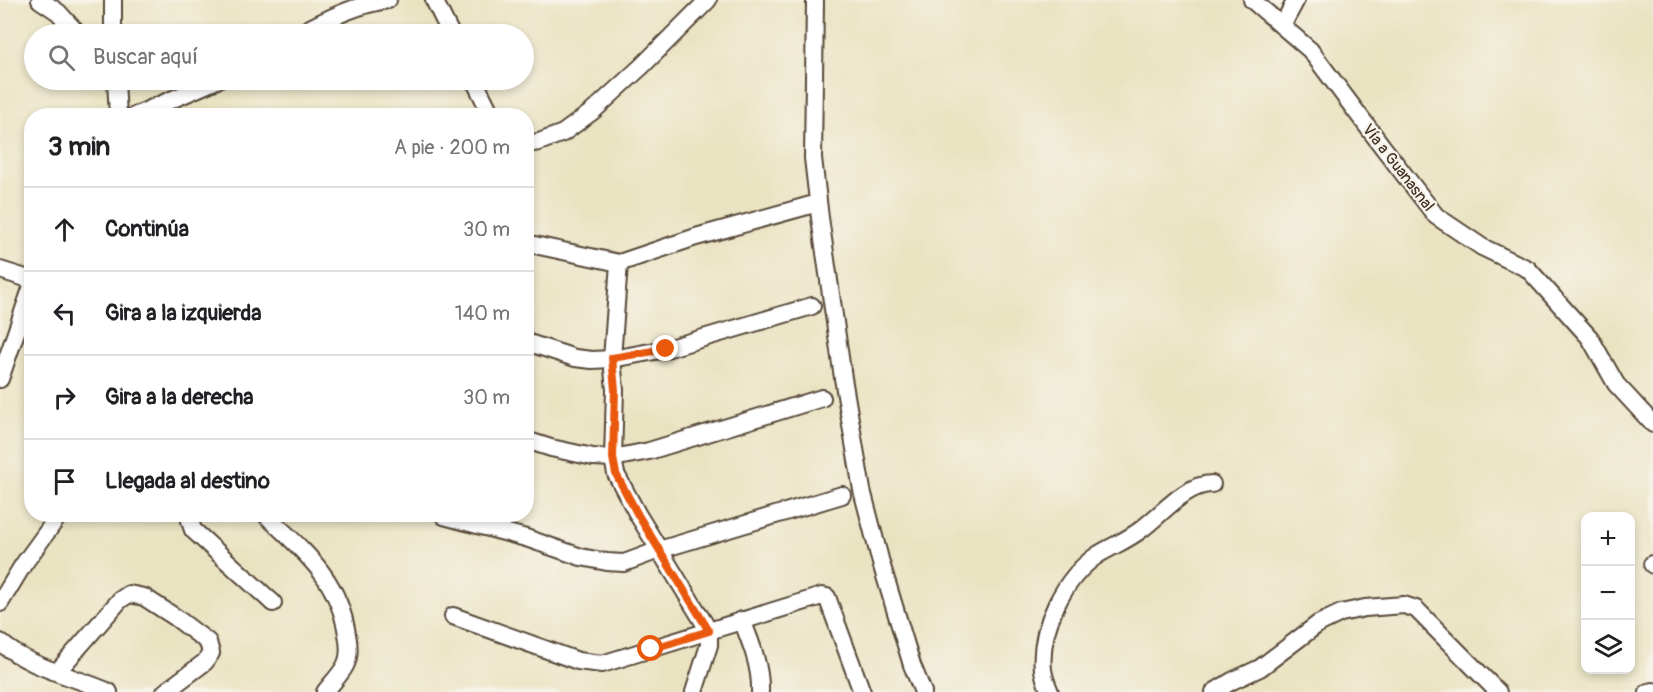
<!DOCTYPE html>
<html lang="es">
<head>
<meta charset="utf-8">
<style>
  body { margin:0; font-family:Pangolin,sans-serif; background:#f2f2f2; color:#202124 }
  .controls { position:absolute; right:18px; bottom:18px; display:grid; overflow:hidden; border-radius:12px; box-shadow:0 3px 9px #0003 }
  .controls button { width:54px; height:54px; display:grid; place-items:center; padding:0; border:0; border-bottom:2px solid #e0e0e0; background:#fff; color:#202124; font:30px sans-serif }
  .stop { position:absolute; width:18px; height:18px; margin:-14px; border:4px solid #ea580c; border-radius:50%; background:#fff }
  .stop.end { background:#ea580c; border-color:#fff; box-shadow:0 2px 6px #0008 }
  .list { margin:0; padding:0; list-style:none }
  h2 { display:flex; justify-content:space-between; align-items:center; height:78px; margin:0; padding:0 24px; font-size:26px }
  h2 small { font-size:20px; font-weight:400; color:#757577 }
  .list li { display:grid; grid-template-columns:39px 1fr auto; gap:18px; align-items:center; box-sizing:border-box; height:84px; padding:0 24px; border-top:2px solid #e0e0e0 }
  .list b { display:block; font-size:22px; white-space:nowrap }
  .list em { font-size:20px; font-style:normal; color:#757577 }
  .icon { flex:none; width:33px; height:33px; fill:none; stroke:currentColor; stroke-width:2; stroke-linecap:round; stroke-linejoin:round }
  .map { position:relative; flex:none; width:1653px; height:692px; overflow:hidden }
  .search { position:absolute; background:#fff; box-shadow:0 3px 9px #0003; left:24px; top:24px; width:510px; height:66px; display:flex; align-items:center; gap:15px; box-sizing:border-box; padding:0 21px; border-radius:33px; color:#757577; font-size:22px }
  .panel { position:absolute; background:#fff; box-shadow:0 3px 9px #0003; left:24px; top:108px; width:510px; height:414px; border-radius:24px }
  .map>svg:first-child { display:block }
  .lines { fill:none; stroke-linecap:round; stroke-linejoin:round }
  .minor-casing { stroke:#554637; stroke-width:20 }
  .minor { stroke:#fff; stroke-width:16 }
  .route { stroke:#ea580c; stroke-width:8 }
  .labels { text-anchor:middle; stroke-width:4.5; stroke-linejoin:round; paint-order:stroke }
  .street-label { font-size:16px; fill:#3b2a1e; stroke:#f7f3e8 }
</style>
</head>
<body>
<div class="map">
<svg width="1653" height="692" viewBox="0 0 1653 692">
  <rect width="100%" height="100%" fill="#f7f3e8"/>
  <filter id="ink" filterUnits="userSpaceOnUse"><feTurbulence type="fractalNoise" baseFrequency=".0167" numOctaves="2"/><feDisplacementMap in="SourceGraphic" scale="12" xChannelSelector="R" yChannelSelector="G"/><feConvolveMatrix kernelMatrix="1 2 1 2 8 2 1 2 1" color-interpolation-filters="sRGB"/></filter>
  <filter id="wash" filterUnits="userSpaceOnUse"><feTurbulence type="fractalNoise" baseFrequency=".008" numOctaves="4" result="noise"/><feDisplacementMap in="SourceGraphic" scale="24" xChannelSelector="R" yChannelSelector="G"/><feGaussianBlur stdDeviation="1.35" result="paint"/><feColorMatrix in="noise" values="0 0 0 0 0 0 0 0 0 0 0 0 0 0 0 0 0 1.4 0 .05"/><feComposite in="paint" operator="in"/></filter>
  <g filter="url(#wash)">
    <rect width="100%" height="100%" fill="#eae3c2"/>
  </g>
  <g filter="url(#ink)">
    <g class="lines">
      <!-- minor casing -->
      <g class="minor-casing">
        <g id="minor">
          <path d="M40,0l18,12 20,22"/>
          <path d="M434,0l17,34"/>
          <path d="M815,0l-2,158 7,60 23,160 19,112 19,73 31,102 11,27"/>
          <path d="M1252,0l58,50 72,96 54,70 46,31 46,22 62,69 26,46 37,40"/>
          <path d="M1282,26l14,-26"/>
          <path d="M113,34v-34"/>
          <path d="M299,34c27,-15 58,-30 89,-34"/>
          <path d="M116,80l2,36"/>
          <path d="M474,80l18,36"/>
          <path d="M134,116l83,-36"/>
          <path d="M526,144l13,-2 24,-9 30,-22 49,-45 66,-66"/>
          <path d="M530,244l89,19 77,-26 122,-34"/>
          <path d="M619,263l-7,96 3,31 -2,68 3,16 22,41 71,116v14l-15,47"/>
          <path d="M0,270l32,10"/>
          <path d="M526,342l49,16 17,2 20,-1 54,-10 146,-43"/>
          <path d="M0,379l32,-93"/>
          <path d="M526,440l25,8 42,9 20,1 36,-7 173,-53"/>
          <path d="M191,514l-1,7 3,9 80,73"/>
          <path d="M265,514c39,38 73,63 82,120 2,10 3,23 -2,32 -5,9 -14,18 -20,26"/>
          <path d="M444,516l82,22 55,19 26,5 17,1 35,-13 183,-55"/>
          <path d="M1652,564l1,1"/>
          <path d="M0,603l23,-38 37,-51"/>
          <path d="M453,616l125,45 24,3 220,-68 5,1 35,95"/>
          <path d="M742,620c9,23 19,47 18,72"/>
          <path d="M0,642c30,26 73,34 109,50"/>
          <path d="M57,672l63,-72 9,-6 15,3 31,20 33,25 3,11 -6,9 -40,30"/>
          <path d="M1050,692c-3,-7 -6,-15 -7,-22 -4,-42 21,-93 56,-116 15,-9 31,-15 44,-26 20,-15 43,-44 69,-44"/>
          <path d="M1214,692l18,-11 28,-13 58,-44 23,-11 24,-5 39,-3 12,4 82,83"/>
          <path d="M1648,692l5,-1"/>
        </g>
      </g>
      <!-- minor -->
      <use href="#minor" class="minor"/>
    </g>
  </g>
  <g class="lines" filter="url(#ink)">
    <!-- route -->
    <path class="route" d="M651,649l58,-18 -71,-116 -22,-41 -3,-16 2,-68 -3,-32 54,-9"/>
  </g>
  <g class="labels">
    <!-- street labels -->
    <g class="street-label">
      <text transform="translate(1399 167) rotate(52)" y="6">Vía a Guanasnal</text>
    </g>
  </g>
</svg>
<div class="controls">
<button>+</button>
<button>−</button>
<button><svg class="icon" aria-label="layers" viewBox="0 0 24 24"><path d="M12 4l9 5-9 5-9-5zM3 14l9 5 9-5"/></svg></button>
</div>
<div class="stop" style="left:651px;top:649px"></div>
<div class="stop end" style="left:666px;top:349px"></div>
<div class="search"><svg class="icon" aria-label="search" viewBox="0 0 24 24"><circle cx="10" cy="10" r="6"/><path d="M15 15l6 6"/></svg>Buscar aquí</div>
<section class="panel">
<h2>3 min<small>A pie · 200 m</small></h2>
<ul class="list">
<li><svg class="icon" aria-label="ahead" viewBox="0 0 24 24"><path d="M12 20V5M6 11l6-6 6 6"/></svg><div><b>Continúa</b></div><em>30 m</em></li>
<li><svg class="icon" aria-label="left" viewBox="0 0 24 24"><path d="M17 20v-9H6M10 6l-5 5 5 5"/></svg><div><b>Gira a la izquierda</b></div><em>140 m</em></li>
<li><svg class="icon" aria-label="right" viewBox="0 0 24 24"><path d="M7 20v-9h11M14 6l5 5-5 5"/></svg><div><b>Gira a la derecha</b></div><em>30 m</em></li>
<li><svg class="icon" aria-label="arrive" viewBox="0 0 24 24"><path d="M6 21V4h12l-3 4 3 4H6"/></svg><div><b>Llegada al destino</b></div></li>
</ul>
</section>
</div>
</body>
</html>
